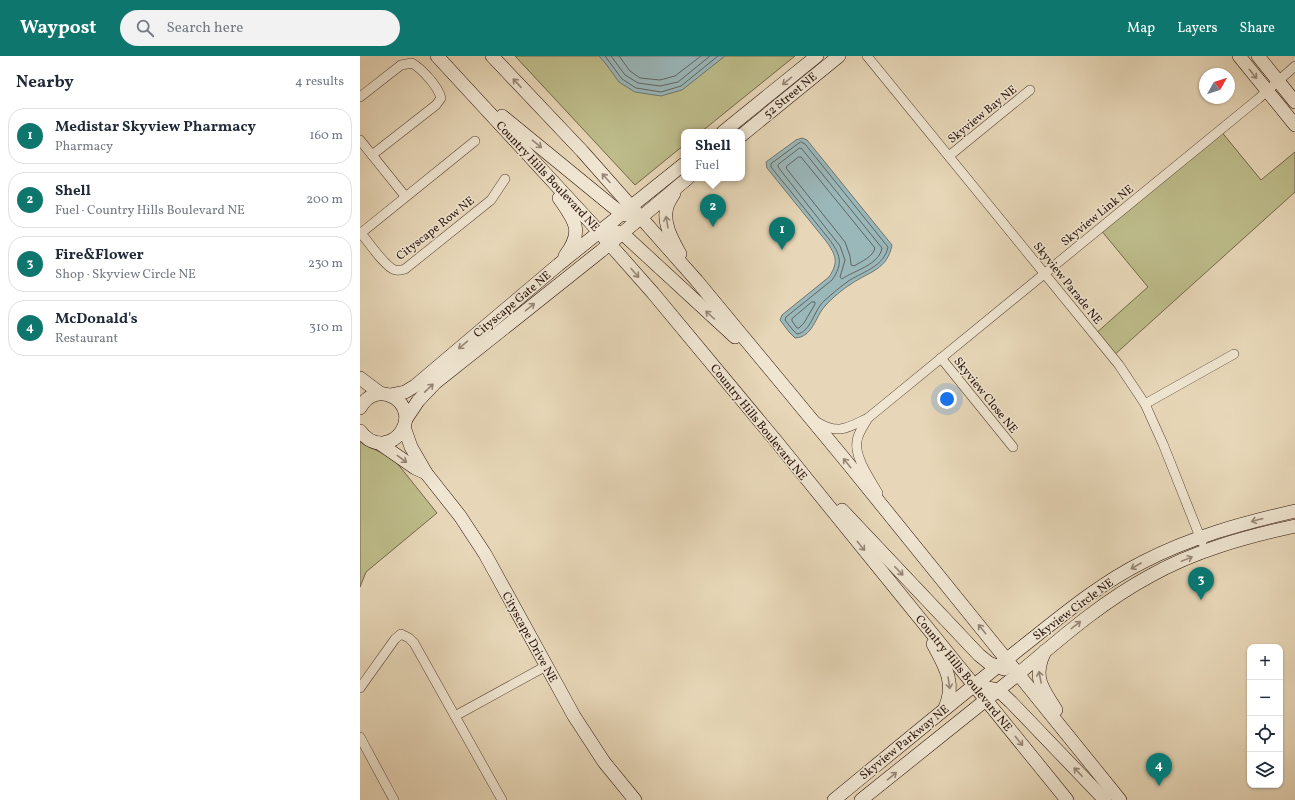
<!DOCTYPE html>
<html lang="en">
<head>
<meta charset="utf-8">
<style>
  body { margin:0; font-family:Vollkorn,serif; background:#f2f2f3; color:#1f2937 }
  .controls { position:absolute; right:12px; bottom:12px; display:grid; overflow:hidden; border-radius:8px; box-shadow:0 1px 3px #0004 }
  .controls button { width:36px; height:36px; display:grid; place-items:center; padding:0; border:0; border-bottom:1px solid #e0e1e3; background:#fff; color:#1f2937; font:20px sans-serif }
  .compass { position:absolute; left:839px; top:12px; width:36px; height:36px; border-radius:50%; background:#fff; box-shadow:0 1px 3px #0004; rotate:51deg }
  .you { position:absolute; left:587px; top:343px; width:14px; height:14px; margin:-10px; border:3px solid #fff; border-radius:50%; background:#1a73e8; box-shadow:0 0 0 6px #1a73e833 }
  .badge { display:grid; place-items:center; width:26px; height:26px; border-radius:50%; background:#0f766e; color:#fff; font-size:13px; font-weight:700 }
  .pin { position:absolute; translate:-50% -33px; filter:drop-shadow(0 1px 2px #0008) }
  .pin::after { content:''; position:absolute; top:21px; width:14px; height:12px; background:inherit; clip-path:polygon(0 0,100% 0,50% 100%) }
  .popup { position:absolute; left:321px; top:73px; width:64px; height:52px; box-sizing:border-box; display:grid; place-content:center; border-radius:8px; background:#fff; filter:drop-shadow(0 1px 3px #0005); font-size:13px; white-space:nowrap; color:#747a83 }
  .popup b { font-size:15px; color:#1f2937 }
  .popup::after { content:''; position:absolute; left:50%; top:100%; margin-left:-8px; border:8px solid transparent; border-top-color:#fff }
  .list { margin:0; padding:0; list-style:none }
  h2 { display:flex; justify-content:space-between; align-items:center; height:52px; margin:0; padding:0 16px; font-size:17px }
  h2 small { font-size:13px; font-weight:400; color:#747a83 }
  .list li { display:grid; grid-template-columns:26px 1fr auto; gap:12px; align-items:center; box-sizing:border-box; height:56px; margin:0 8px 8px; padding:0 8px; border:1px solid #e0e1e3; border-radius:16px }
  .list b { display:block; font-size:15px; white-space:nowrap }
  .list p { margin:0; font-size:13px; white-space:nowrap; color:#747a83 }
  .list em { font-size:13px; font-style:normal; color:#747a83 }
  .icon { flex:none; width:22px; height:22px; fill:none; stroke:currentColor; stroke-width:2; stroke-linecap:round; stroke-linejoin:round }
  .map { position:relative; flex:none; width:935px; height:744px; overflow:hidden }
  header { display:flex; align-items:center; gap:24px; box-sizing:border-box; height:56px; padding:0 20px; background:#0f766e; color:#fff }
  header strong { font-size:19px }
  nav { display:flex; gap:22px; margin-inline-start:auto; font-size:14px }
  .search { width:280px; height:36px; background:#f2f2f3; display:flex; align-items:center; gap:10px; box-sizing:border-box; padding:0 14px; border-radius:22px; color:#747a83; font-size:15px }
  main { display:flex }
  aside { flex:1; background:#fff }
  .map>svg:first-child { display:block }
  .green { fill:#bdbc8a; stroke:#73674a }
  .water { fill:#9ab7b9; stroke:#6d7573 }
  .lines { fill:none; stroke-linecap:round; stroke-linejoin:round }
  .shore { stroke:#626462; stroke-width:1 }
  .street-casing { stroke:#584336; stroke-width:10 }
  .secondary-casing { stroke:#29120a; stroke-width:14 }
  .street { stroke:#efe5d1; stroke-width:9 }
  .secondary { stroke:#efe5d1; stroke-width:13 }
  .oneway { stroke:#968677 }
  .labels { text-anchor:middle; stroke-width:3; stroke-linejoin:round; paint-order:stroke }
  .street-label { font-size:12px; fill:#29120a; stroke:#efe5d1 }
</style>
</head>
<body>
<header>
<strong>Waypost</strong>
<div class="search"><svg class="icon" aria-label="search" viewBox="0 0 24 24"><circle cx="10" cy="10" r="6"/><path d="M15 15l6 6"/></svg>Search here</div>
<nav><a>Map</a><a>Layers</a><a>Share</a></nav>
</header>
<main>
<aside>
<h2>Nearby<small>4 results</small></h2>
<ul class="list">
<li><span class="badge">1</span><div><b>Medistar Skyview Pharmacy</b><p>Pharmacy</p></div><em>160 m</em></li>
<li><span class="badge">2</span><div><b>Shell</b><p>Fuel · Country Hills Boulevard NE</p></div><em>200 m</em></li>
<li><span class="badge">3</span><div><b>Fire&amp;Flower</b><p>Shop · Skyview Circle NE</p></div><em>230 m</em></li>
<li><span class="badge">4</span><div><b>McDonald's</b><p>Restaurant</p></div><em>310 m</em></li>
</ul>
</aside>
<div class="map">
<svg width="935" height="744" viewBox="0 0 935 744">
  <rect width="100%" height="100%" fill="#e7d7b8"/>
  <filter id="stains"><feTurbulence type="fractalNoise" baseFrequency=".005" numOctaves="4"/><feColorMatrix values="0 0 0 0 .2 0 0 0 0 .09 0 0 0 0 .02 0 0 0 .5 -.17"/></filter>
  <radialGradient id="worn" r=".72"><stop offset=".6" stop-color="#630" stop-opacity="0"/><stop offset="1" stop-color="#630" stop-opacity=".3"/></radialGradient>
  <!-- green -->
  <g class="green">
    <path d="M155,0h280l-94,76h-17v13l-49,40z"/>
    <path d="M860,74l41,50 34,-28v40l-183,165 -18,-22 54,-48 -48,-58z"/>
    <path d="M0,385l3,3 30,14 44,55 -71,59 -6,15z"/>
  </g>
  <!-- water -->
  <g class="water">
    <path d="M239,0h126l-43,34 -21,6 -26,-4 -16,-10 -13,-18z"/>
    <path d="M442,82l5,2 85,105c-5,25 -22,26 -41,39 -8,5 -19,14 -26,22 -10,11 -12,31 -30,32l-6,-6 -9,-12 2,-5 47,-38c10,-15 7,-22 -3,-36l-59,-73 -1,-6 30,-22z"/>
  </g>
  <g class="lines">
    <!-- shore -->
    <g class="shore">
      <path d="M245,0l17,23 14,9 25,4 20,-6 37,-30"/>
      <path d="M251,0l14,19 13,8 22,3 18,-4 32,-26"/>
      <path d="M259,0l11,15 10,7 20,2 15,-4 26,-20"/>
      <path d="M441,86l4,2 83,103c-4,19 -23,24 -38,33 -9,6 -18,14 -26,21 -10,9 -13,31 -27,33l-5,-5 -7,-9 1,-3 46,-37c12,-17 8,-26 -3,-41l-58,-72v-3z"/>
      <path d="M440,92l2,1 80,99c-3,17 -27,22 -40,31l-2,-2 5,-17 -5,-14 -62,-79v-2z"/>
      <path d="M439,101h2l74,91c-2,9 -13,13 -21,18l-3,-1 -1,-9 -5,-14 -59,-74 1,-2z"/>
      <path d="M452,246h3v2l-11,19 -5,5h-2l-5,-7v-2z"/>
    </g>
    <!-- street casing -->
    <g class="street-casing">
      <g id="street">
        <path d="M507,0l252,309 26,39 18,40 39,98"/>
        <path d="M0,41l41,-32 11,-2c10,6 26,23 29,35l-5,7 -64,50"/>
        <path d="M0,84l45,56"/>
        <path d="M589,100l81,-66"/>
        <path d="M0,176c7,8 25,35 35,38 4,1 6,0 10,-1l86,-69 14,-21"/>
        <path d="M1,177l114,-92"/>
        <path d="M581,302l72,89"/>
        <path d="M785,348l89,-50"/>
        <path d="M508,362c-4,7 -10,15 -11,23 -3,16 13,38 21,52"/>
        <path d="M457,366c21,13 30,6 51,-4l390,-319 37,-33"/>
        <path d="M0,632l35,-49 6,-5 8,4 5,5 88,157"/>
        <path d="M95,660l91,-50"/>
        <path d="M0,681l34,63"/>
      </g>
    </g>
    <!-- secondary casing -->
    <g class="secondary-casing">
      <g id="secondary">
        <path d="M77,0l155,168 61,69 123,148 291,359"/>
        <path d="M132,0l90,95 115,130 149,180 274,339"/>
        <path d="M879,0l56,69"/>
        <path d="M898,0l37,46"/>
        <path d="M142,60l110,90 11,8 8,2"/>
        <path d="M363,76l94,-76"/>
        <path d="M382,79l97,-79"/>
        <path d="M314,137c-2,4 -6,9 -7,14 -5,16 6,34 13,47"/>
        <path d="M199,142c16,23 25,33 6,58"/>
        <path d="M253,175l9,2 113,104"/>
        <path d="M0,322l20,15"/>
        <path d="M30,339l15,-3 10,-6 143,-121 126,-101"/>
        <path d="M0,352c17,-32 60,-4 41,24 -4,6 -10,10 -18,11 -10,1 -17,-4 -23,-12"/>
        <path d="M46,363l12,-18 17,-18 166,-132 87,-73"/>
        <path d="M44,371l7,20 15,26 34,43 25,38 89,162 30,46 31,38"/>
        <path d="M19,387l36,25 11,5"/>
        <path d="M482,454l137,145 10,8 15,6"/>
        <path d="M573,588c12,22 23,39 12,64"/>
        <path d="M685,595c-13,27 -3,36 11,59"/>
        <path d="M629,632l9,2 13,12 94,98"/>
        <path d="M474,744c61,-50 121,-100 183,-149 41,-32 80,-66 126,-89 48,-25 100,-39 152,-51"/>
        <path d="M501,744c52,-42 104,-83 156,-125 43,-36 83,-72 133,-99 44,-25 95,-39 145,-50"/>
      </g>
    </g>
    <!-- street -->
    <use href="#street" class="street"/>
    <!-- secondary -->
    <use href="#secondary" class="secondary"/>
  </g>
  <!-- one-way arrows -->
  <defs><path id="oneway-shaft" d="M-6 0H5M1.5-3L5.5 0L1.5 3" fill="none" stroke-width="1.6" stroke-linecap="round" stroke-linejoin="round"/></defs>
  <g class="oneway">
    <use href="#oneway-shaft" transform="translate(893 18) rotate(51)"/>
    <use href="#oneway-shaft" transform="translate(427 25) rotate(141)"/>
    <use href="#oneway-shaft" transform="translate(157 27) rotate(-133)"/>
    <use href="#oneway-shaft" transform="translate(177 88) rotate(39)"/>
    <use href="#oneway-shaft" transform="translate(246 122) rotate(-132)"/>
    <use href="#oneway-shaft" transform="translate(307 166) rotate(-100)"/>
    <use href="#oneway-shaft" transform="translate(275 217) rotate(49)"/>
    <use href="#oneway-shaft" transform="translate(170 251) rotate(-39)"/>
    <use href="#oneway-shaft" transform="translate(350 259) rotate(-138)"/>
    <use href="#oneway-shaft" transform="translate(103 289) rotate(140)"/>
    <use href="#oneway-shaft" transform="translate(69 332) rotate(-44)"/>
    <use href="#oneway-shaft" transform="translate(42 403) rotate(37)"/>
    <use href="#oneway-shaft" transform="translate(487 407) rotate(-129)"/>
    <use href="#oneway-shaft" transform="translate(897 464) rotate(165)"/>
    <use href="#oneway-shaft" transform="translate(501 490) rotate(51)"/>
    <use href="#oneway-shaft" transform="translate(827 503) rotate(-22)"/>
    <use href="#oneway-shaft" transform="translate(776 510) rotate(150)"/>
    <use href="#oneway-shaft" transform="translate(539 515) rotate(46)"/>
    <use href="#oneway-shaft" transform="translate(716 569) rotate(-38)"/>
    <use href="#oneway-shaft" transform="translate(622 573) rotate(-129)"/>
    <use href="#oneway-shaft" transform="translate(680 621) rotate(-101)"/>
    <use href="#oneway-shaft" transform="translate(589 627) rotate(81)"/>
    <use href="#oneway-shaft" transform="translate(659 685) rotate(51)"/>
    <use href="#oneway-shaft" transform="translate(718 716) rotate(-134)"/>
    <use href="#oneway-shaft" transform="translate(532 720) rotate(-39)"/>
  </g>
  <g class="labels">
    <!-- street labels -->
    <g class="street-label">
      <text transform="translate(430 39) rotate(-39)" y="4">52 Street NE</text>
      <text transform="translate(622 58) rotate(-39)" y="4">Skyview Bay NE</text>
      <text transform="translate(188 120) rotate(47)" y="4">Country Hills Boulevard NE</text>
      <text transform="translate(737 159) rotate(-39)" y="4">Skyview Link NE</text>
      <text transform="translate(75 172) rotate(-38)" y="4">Cityscape Row NE</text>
      <text transform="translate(708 227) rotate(51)" y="4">Skyview Parade NE</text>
      <text transform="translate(152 248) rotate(-40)" y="4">Cityscape Gate NE</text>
      <text transform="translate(626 339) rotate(51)" y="4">Skyview Close NE</text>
      <text transform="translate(399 366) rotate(51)" y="4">Country Hills Boulevard NE</text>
      <text transform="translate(713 553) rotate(-36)" y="4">Skyview Circle NE</text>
      <text transform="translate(170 581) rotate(61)" y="4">Cityscape Drive NE</text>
      <text transform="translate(604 617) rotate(51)" y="4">Country Hills Boulevard NE</text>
      <text transform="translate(544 686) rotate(-39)" y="4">Skyview Parkway NE</text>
    </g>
  </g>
  <rect width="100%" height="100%" filter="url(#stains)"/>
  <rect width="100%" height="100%" fill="url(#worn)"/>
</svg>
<div class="controls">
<button>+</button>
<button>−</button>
<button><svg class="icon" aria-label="locate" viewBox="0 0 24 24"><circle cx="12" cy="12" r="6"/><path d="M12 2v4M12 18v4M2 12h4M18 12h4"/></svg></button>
<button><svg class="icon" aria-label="layers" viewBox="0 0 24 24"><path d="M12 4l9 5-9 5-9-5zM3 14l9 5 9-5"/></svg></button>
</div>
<svg class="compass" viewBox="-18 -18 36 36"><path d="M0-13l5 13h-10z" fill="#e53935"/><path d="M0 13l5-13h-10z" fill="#747a83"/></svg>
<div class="you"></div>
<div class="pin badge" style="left:422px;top:194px">1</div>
<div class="pin badge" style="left:353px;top:171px">2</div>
<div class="popup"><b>Shell</b>Fuel</div>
<div class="pin badge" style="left:841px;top:544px">3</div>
<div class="pin badge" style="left:799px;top:730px">4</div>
</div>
</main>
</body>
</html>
